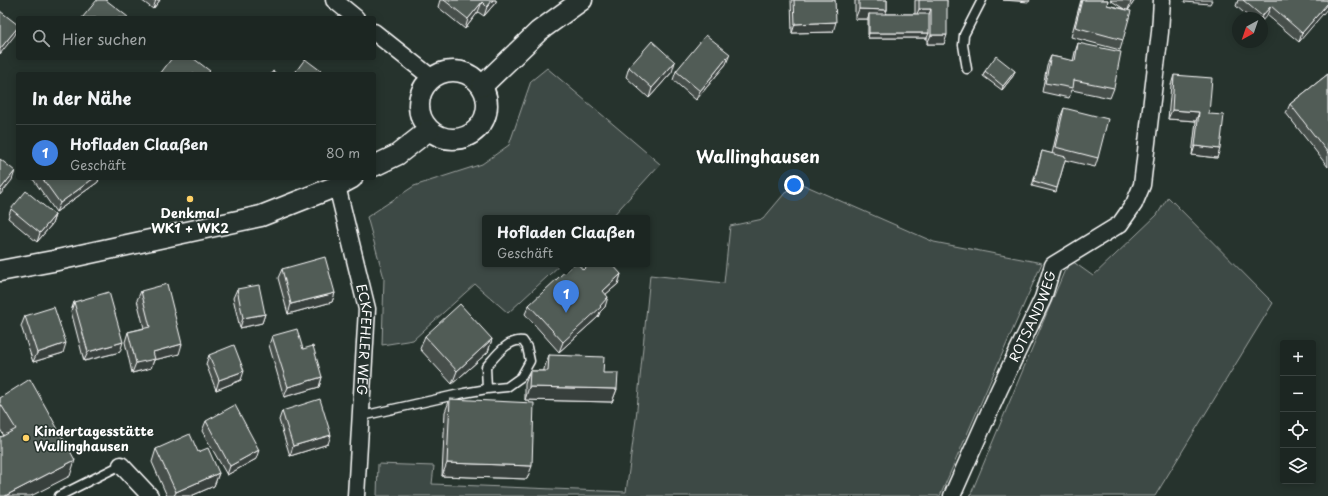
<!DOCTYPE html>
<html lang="de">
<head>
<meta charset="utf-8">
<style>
  body { margin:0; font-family:"Playpen Sans",sans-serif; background:#252e2a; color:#f1f3f6 }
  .controls { position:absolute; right:12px; bottom:12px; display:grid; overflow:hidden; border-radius:4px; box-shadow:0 2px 10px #0003 }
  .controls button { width:36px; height:36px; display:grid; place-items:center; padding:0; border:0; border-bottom:1px solid #3a4340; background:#1c2622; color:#f1f3f6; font:20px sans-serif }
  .compass { position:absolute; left:1232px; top:12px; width:36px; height:36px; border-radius:50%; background:#1c2622; box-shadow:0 2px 10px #0003; rotate:220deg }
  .you { position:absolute; left:794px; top:185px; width:14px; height:14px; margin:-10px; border:3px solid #fff; border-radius:50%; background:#1a73e8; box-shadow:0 0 0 6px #1a73e833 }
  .badge { display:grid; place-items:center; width:26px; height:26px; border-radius:50%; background:#db2777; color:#fff; font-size:13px; font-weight:700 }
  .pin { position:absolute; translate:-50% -33px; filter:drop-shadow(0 1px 2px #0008) }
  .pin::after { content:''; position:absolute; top:21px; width:14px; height:12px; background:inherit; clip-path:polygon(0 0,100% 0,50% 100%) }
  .popup { position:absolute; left:482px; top:215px; width:168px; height:52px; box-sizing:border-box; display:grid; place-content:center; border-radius:4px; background:#1c2622; filter:drop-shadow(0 1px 3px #0005); font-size:13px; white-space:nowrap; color:#a0a5a5 }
  .popup b { font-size:15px; color:#f1f3f6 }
  .popup::after { content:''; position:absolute; left:50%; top:100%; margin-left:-8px; border:8px solid transparent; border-top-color:#1c2622 }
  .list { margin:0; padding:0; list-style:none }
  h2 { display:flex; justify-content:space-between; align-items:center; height:52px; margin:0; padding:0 16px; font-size:17px }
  h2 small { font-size:13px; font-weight:400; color:#a0a5a5 }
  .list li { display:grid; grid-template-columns:26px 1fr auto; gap:12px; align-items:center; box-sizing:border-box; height:56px; padding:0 16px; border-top:1px solid #3a4340 }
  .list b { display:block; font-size:15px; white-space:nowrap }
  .list p { margin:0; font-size:13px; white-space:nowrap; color:#a0a5a5 }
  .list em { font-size:13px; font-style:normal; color:#a0a5a5 }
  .icon { flex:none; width:22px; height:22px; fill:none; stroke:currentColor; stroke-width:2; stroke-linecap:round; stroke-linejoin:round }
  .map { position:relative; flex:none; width:1328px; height:496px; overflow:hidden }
  .search { position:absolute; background:#1c2622; box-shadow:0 2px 10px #0003; left:16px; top:16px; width:360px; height:44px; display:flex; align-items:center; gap:10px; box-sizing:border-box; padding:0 14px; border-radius:4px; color:#a0a5a5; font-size:15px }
  .panel { position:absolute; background:#1c2622; box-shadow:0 2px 10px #0003; left:16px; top:72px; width:360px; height:108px; border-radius:4px }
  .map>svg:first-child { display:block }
  .green { fill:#3e4944; stroke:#9ea4a2 }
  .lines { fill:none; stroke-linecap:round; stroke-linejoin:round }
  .service-casing { stroke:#fff; stroke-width:11 }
  .minor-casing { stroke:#fff; stroke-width:19 }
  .tertiary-casing { stroke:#fff; stroke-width:23 }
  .service { stroke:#26332d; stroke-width:8 }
  .minor { stroke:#26332d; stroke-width:16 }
  .tertiary { stroke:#26332d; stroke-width:20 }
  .wall { fill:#464f4b; stroke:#fff }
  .shaded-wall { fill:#39403d; stroke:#fff }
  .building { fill:#515c57; stroke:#fff }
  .poi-dot { fill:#ffd166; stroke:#26332d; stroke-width:1.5 }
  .labels { text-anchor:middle; stroke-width:3; stroke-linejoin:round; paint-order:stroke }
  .poi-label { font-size:13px; font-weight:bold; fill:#fff; stroke:#26332d }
  .street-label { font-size:13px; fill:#fff; stroke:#26332d }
  .district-label { font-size:17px; font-weight:bold; fill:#fff; stroke:#26332d }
</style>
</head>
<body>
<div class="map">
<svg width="1328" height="496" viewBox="0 0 1328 496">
  <rect width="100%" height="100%" fill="#26332d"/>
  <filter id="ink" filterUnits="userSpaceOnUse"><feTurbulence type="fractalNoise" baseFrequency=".025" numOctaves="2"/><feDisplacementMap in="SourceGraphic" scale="8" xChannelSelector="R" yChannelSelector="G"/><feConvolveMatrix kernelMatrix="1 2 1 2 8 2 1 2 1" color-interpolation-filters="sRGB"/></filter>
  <g filter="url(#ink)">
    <!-- green -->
    <g class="green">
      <path d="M547,68l113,96 -49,54h-126v46h76l-53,49 -33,-29 -62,56 -31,5 2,-67 -17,-61 47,-31 68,-22 27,-19 22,-64z"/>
      <path d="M795,181l139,61 108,21 -102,233h-563l1,-32 56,2 -2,18 194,8 10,-73 14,-144 74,8 6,-57 33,-7z"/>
      <path d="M1168,197l105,106 -118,193h-185l94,-224 8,-11 21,15 64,-61z"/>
    </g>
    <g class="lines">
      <!-- service casing -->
      <g class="service-casing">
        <g id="service">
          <path d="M967,69l-4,-24 1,-10 18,-35"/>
          <path d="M362,416l102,-23 23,-4 20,-2 14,-10 9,-16 -3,-14 -4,-6c-15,-3 -28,16 -37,26l1,22"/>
          <path d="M59,496l62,-31"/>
        </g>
      </g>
      <!-- minor casing -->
      <g class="minor-casing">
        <g id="minor">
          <path d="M334,0l22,18"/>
          <path d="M374,32l58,46"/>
          <path id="s1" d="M337,186l30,123 -11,187"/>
          <path d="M121,465l29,31"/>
          <path id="s2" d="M952,496l47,-106 44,-92 10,-33 67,-41 14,-20 8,-19 18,-153 2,-32"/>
        </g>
      </g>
      <!-- tertiary casing -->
      <g class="tertiary-casing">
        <g id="tertiary">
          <circle cx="453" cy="105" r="34"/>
          <path d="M482,86l57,-55 43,-31"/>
          <path d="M374,166l23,-11 32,-25"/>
          <path d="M0,271l53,-10 208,-45 76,-30 15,-8"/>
        </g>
      </g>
      <!-- service -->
      <use href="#service" class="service"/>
      <!-- minor -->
      <use href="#minor" class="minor"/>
      <!-- tertiary -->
      <use href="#tertiary" class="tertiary"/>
    </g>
    <!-- wall -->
    <g class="wall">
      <path d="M141,0h19l-7,9z"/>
      <path d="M440,0h56v2l-12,14 -6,-4 -13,17 -27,-22z"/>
      <path d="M791,0h44l-2,32 -41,1z"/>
      <path d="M855,0h32v10l-2,4h30v-14h32l-3,44h-17v-6h-59v-19h-13z"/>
      <path d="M1081,0h27l-1,5 17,4 -14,-9h25l-7,10 -5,30 -3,10 -49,-13z"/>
      <path d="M1238,0h90l-29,42 -32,-27 -5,3h-12l-14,-12z"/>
      <path d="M1078,43l36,45 -4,10 -38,-8 -3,8 -27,-6 5,-27 4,-9 22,5 2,-9z"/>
      <path d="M726,64l-30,36 -23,-20 3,-9z"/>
      <path d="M629,67l43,5 -23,26 -23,-21z"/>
      <path d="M985,71h30l-2,5 -11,14 -19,-14z"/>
      <path d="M1328,74v93l-42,-54 4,-9z"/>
      <path d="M1174,75l35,39 8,44 -25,-3 4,-34 -28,-2 3,-34z"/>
      <path d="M1064,108l34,50 -3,9 -30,-7 -9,32 -24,-6 10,-35 10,3 8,-36z"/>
      <path d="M33,178h66l-1,4 -42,30 -23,-33z"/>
      <path d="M11,209l44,6 -3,9 -15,18 -29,-24z"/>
      <path d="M282,269l53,24 -3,9 -44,12 -10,-36z"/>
      <path d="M583,270l38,4 -3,10 -12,10 -1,13 -5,5 -2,5 -39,35 -34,-38 4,-9z"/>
      <path d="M237,289l28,25 -3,9 -22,5 -7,-30z"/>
      <path d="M141,291l38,63 -25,6 -3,8 -19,5 -7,-31 3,-10 16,-4 -7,-28z"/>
      <path d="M74,302l46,50 -36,9 -13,-50z"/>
      <path d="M25,316l38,37 -30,9 -12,-36z"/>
      <path d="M272,336l31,13 19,28 -3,10 -35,10 -15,-52z"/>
      <path d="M425,336l67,3 -4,13 -36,32 -32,-35z"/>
      <path d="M209,355l32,25 -25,10 -10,-26z"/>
      <path d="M549,355l54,18 14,16 -5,13 -87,-2v-16l5,-13h14v-2z"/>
      <path d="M0,398l70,78 -69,-39 3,-1 -4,-7z"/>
      <path d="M450,399l77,80 -85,-3 3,-64z"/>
      <path d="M282,411l46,33 -38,12 -11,-36z"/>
      <path d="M206,421l50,38 -29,16 -25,-44z"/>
      <path d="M156,449l42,3 21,21 -5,13 -23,10h-24l-15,-34z"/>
    </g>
    <!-- shaded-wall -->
    <g class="shaded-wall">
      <path d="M156,0h4l-7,9z"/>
      <path d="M493,0h3v2l-12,14 3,-9z"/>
      <path d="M1003,0h27l-1,2z"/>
      <path d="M1132,0h3l-8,12 4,-10z"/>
      <path d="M1185,0h27l-2,4 -26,-2z"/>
      <path d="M482,2l-4,10 -13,17 3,-10z"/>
      <path d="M1328,3v5l-29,34 3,-9z"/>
      <path d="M1271,6l-4,9 -5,6v-3h-1l1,-2z"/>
      <path d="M859,9l28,1 -4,9 -14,-5 -1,5h-13z"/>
      <path d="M919,9h12l-4,10h-12z"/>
      <path d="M836,22l-3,10 -41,1 3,-9z"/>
      <path d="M18,27l-3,8 -15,19v-5z"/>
      <path d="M869,33h60l-2,5h-59z"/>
      <path d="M931,35h16l-3,9h-17z"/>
      <path d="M730,54l-4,10 -30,36 4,-9z"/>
      <path d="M675,62l-3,10 -23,26 3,-10z"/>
      <path d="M1015,71l-2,5 -11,14 1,-4z"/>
      <path d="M1172,110l27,2 -3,9 -28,-2z"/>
      <path d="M1195,146l25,3 -3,9 -25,-3z"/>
      <path d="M15,171l-3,9 -12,15v-5z"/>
      <path d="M94,178h5l-1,4 -42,30 4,-9z"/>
      <path d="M55,215l-3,9 -15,18 3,-9z"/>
      <path d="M621,274l-3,10 -19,16 4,-9z"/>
      <path d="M335,293l-3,9 -44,12 3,-10z"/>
      <path d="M608,297l-3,10 -5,5 -2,5 -39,35 4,-10z"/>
      <path d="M265,314l-3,9 -22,5 3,-10z"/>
      <path d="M492,339l-4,13 -36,32 5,-13z"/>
      <path d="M123,342l-3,10 -36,9 4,-9z"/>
      <path d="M66,343l-3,10 -30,9 4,-9z"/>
      <path d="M182,344l-3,10 -25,6 -3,8 -19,5 4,-10 17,-11z"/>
      <path d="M244,371l-3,9 -25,10 3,-10z"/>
      <path d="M322,377l-3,10 -35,10 4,-10z"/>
      <path d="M529,387l88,2 -5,13 -87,-2z"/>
      <path d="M331,435l-3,9 -38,12 3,-10z"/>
      <path d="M259,450l-3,9 -29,16 3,-9z"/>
      <path d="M75,460l-5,16 -39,20h-26z"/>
      <path d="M447,463l85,3 -5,13 -85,-3z"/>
      <path d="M219,473l-5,13 -23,10h-17l2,-4z"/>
    </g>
    <!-- building -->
    <g class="building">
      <path d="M97,0h9l22,17 -1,1h-45z"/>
      <path d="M444,0h49l-6,7 -5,-5 -14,17z"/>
      <path d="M794,0h41l1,22 -41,2z"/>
      <path d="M859,0h28v10l-28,-1z"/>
      <path d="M919,0h28v35h-16v-26h-12z"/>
      <path d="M1082,0h26l-1,5 24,6 -8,29 -48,-13z"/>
      <path d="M1127,0h5l-1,2z"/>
      <path d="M1243,0h85v3l-26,30 -31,-27 -9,10z"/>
      <path d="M0,11l18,14v2l-18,22z"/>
      <rect x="869" y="14" width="60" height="19"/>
      <path d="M706,35l24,19 -30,37 -24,-20z"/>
      <path d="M652,41l23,21 -23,26 -23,-21z"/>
      <path d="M1078,43l43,9 -7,36 -40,-8 -1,8 -28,-5 6,-27 24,5z"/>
      <path d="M996,56l19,15 -12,15 -18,-15z"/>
      <path d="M172,58h21l17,13 -3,3h-47z"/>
      <path d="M305,59l20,15h-31z"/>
      <path d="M273,71l4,3h-6z"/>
      <path d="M1328,74v79l-38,-49z"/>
      <path d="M1174,75l38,3 -3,36 15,1 -4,34 -25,-3 4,-34 -27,-2z"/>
      <path d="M1064,108l44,11 -10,39 -43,-11z"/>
      <path d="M1042,151l24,6 -9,31 -23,-7z"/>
      <path d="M0,159l15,12 -15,19z"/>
      <path d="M42,178h52l-34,25z"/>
      <path d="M26,191l29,24 -15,18 -29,-24z"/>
      <path d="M325,257l10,36 -44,11 -9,-35z"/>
      <path d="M573,264h5l5,6 6,-6h23l9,10 -18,17 5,6 -8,9 1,1 -38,35 -34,-37z"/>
      <path d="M167,284l15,60 -29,8 2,7 -19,4 -8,-31 22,-5 -9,-36z"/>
      <path d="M259,285l6,29 -22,4 -6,-29z"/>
      <path d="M109,292l14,50 -35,10 -14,-50z"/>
      <path d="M460,304l32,35 -35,32 -32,-35z"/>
      <path d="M54,307l12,36 -29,10 -12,-37z"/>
      <path d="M297,329l6,20 10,-3 9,31 -34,10 -16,-51z"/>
      <path d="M234,345l10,26 -25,9 -10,-25z"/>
      <path d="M549,355l55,2 -1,16h15l-1,16 -88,-2 1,-16h18z"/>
      <path d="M30,379l45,81 -70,36h-5v-60l1,1 15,-8 -16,-26v-5z"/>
      <path d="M320,399l11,36 -38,11 -11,-35z"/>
      <path d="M450,399l84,4 -2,63 -85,-3z"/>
      <path d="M235,405l24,45 -29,16 -24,-45z"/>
      <path d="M190,434l8,18 10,-4 11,25 -43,19 -20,-43z"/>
    </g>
  </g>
  <!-- markers -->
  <g class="poi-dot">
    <circle cx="190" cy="199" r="4"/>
    <circle cx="26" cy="438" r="4"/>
  </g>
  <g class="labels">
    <!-- poi labels -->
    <g class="poi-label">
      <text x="190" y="218">Denkmal<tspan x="190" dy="15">WK1 + WK2</tspan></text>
      <text x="34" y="436" text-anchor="start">Kindertagesstätte<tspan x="34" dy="15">Wallinghausen</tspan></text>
    </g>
    <!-- street labels -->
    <g class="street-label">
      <text dy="5" stroke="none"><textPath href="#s2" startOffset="197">ROTSANDWEG</textPath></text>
      <text dy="5" stroke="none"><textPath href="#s1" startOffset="157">ECKFEHLER WEG</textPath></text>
    </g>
    <!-- district labels -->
    <g class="district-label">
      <text x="758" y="163">Wallinghausen</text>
    </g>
  </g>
</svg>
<div class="controls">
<button>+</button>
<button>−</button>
<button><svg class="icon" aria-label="locate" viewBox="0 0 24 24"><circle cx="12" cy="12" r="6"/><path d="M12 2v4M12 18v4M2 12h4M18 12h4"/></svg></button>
<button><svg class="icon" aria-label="layers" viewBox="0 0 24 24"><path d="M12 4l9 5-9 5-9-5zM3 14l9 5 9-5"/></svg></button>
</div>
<svg class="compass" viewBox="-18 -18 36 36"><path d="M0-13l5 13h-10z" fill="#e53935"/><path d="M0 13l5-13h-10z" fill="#a0a5a5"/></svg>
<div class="you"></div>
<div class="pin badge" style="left:566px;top:313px;background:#3f7fe0">1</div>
<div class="popup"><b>Hofladen Claaßen</b>Geschäft</div>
<div class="search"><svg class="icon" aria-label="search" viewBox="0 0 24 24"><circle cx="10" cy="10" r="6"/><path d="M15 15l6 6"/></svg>Hier suchen</div>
<section class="panel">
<h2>In der Nähe<small></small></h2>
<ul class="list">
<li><span class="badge" style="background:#3f7fe0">1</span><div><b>Hofladen Claaßen</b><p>Geschäft</p></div><em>80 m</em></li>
</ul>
</section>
</div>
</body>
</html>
